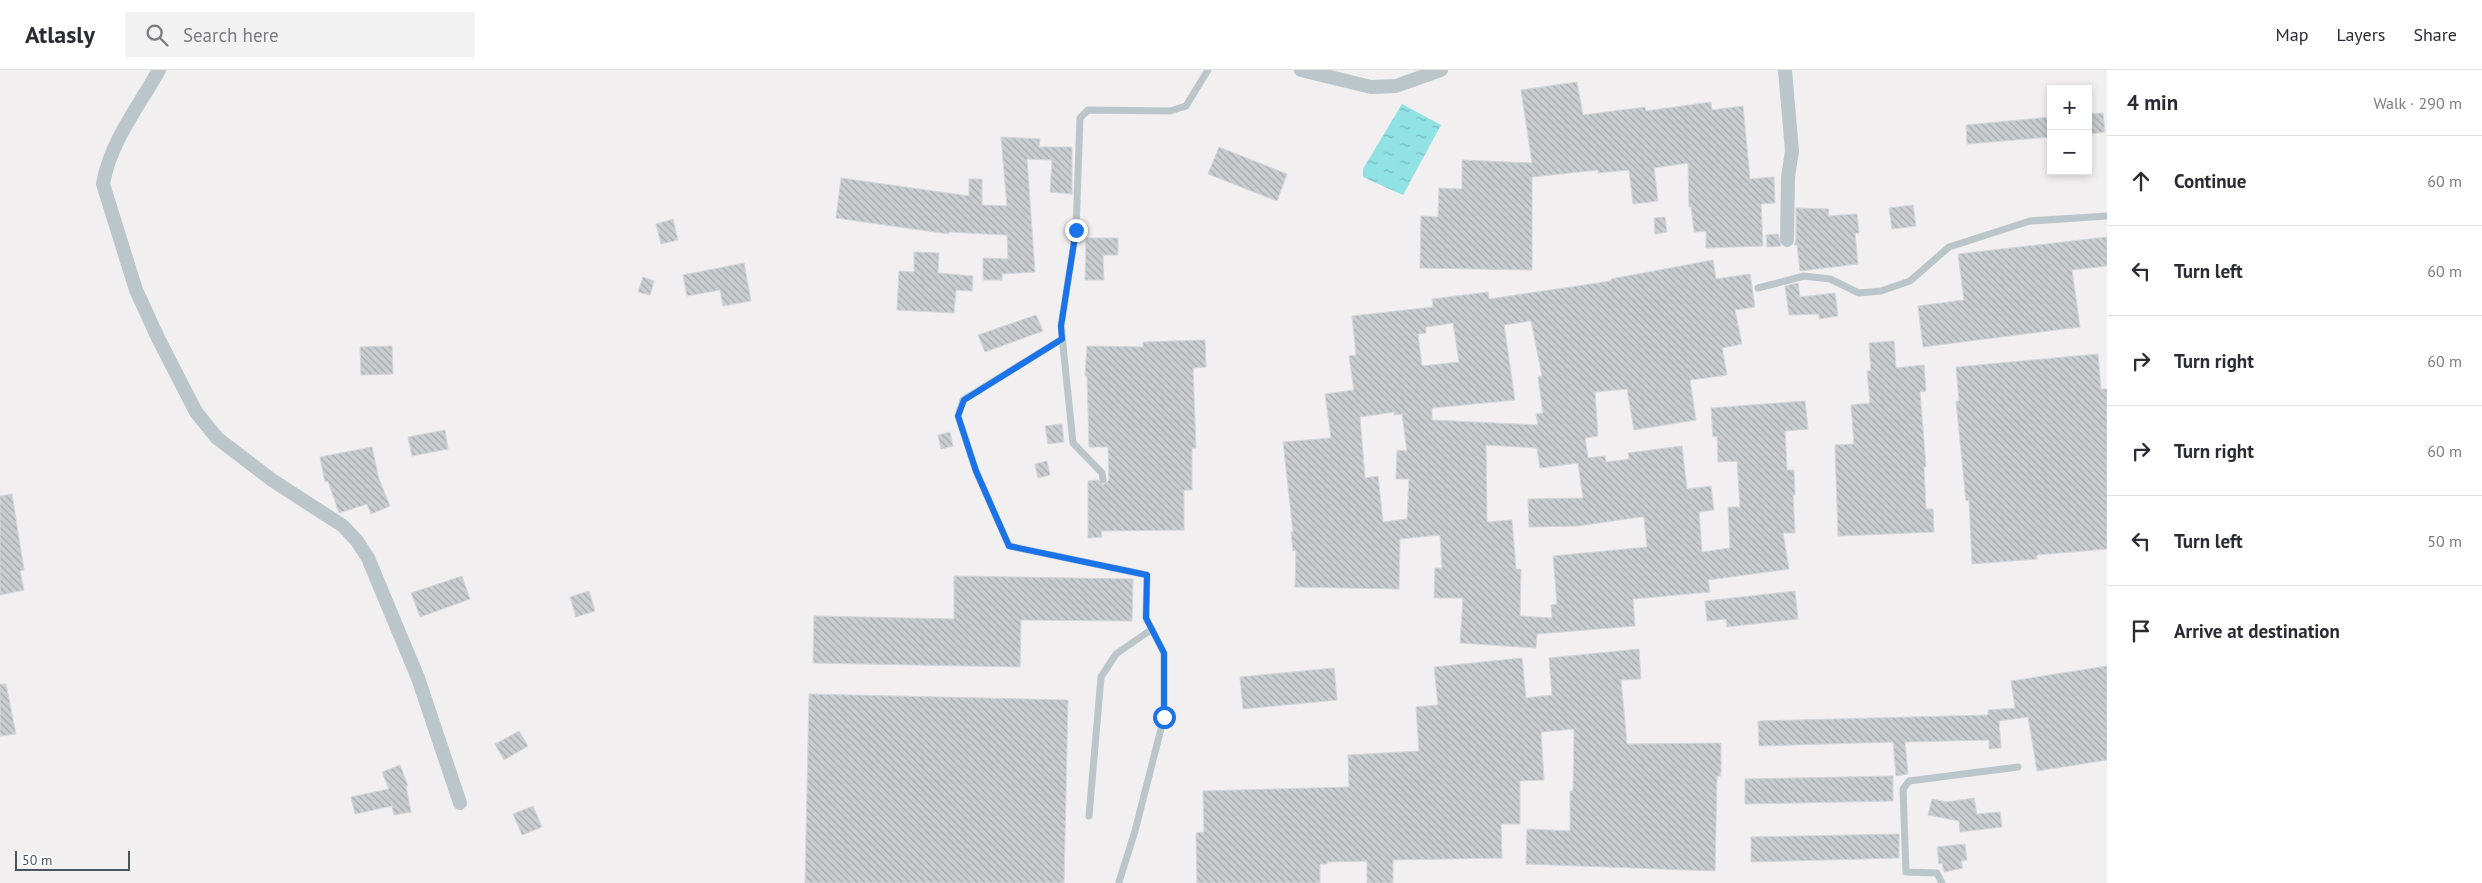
<!DOCTYPE html>
<html lang="en">
<head>
<meta charset="utf-8">
<style>
  body { margin:0; font-family:"PT Sans",sans-serif; background:#f2f2f3; color:#2b2b33 }
  .controls { position:absolute; right:15px; top:15px; display:grid; overflow:hidden; border-radius:0px; box-shadow:0 2px 8px #0003 }
  .controls button { width:45px; height:45px; display:grid; place-items:center; padding:0; border:0; border-bottom:1px solid #e1e1e2; background:#fff; color:#2b2b33; font:25px sans-serif }
  .scale { position:absolute; left:15px; bottom:12px; width:115px; box-sizing:border-box; padding-left:5px; border:2px solid #48555b; border-top:0; font-size:14px; line-height:18px; white-space:nowrap; color:#48555b; -webkit-text-stroke:4px #fff; paint-order:stroke }
  .stop { position:absolute; width:15px; height:15px; margin:-11px; border:4px solid #1a73e8; border-radius:50%; background:#fff }
  .stop.end { background:#1a73e8; border-color:#fff; box-shadow:0 1px 5px #0008 }
  .list { margin:0; padding:0; list-style:none }
  h2 { display:flex; justify-content:space-between; align-items:center; height:65px; margin:0; padding:0 20px; font-size:21px }
  h2 small { font-size:16px; font-weight:400; color:#7c7c81 }
  .list li { display:grid; grid-template-columns:32px 1fr auto; gap:15px; align-items:center; box-sizing:border-box; height:90px; padding:0 20px; border-top:1px solid #e1e1e2 }
  .list b { display:block; font-size:19px; white-space:nowrap }
  .list em { font-size:16px; font-style:normal; color:#7c7c81 }
  .icon { flex:none; width:28px; height:28px; fill:none; stroke:currentColor; stroke-width:2; stroke-linecap:round; stroke-linejoin:round }
  .map { position:relative; flex:none; width:2107px; height:813px; overflow:hidden }
  header { display:flex; align-items:center; gap:30px; box-sizing:border-box; height:70px; padding:0 25px; background:#fff; border-bottom:1px solid #e1e1e2 }
  header strong { font-size:24px }
  nav { display:flex; gap:28px; margin-inline-start:auto; font-size:18px }
  .search { width:350px; height:45px; background:#f2f2f3; display:flex; align-items:center; gap:12px; box-sizing:border-box; padding:0 18px; border-radius:0px; color:#7c7c81; font-size:19px }
  main { display:flex }
  aside { flex:1; background:#fff }
  .map>svg:first-child { display:block }
  .water { fill:url(#water-ripples) }
  .building { fill:url(#building-back-hatch); stroke:#d3d6da; fill-rule:evenodd }
  .lines { fill:none; stroke-linecap:round; stroke-linejoin:round }
  .lane { stroke:#bbc6cb; stroke-width:7 }
  .street { stroke:#bbc6cb; stroke-width:14 }
  .route { stroke:#1a73e8; stroke-width:6 }
</style>
</head>
<body>
<header>
<strong>Atlasly</strong>
<div class="search"><svg class="icon" aria-label="search" viewBox="0 0 24 24"><circle cx="10" cy="10" r="6"/><path d="M15 15l6 6"/></svg>Search here</div>
<nav><a>Map</a><a>Layers</a><a>Share</a></nav>
</header>
<main>
<div class="map">
<svg width="2107" height="813" viewBox="0 0 2107 813">
  <defs>
    <pattern id="water-ripples" width="26" height="14" patternUnits="userSpaceOnUse" patternTransform="scale(1.25)"><rect width="26" height="14" fill="#91e2e5"/><path d="M2 4q2-2 4 0t4 0M15 11q2-2 4 0t4 0" fill="none" stroke="#78babd"/></pattern>
    <pattern id="building-back-hatch" width="6" height="6" patternUnits="userSpaceOnUse" patternTransform="scale(1.25)"><rect width="6" height="6" fill="#c9cdd0"/><path d="M-1 5l2 2M0 0l6 6M5-1l2 2" fill="none" stroke="#a5a9ac"/></pattern>
  </defs>
  <rect width="100%" height="100%" fill="#f1efef"/>
  <!-- water -->
  <path class="water" d="M1402,34l39,21 -38,70 -40,-18v-8z"/>
  <!-- building -->
  <g class="building">
    <path d="M1577,12l6,33 62,-8 1,4 65,-9 1,8 31,-4 7,73 24,-2 1,26 -14,1 2,42 -57,2v-17l-12,1 -3,-25h-2l-1,-44 -34,5 4,33 -25,3 -4,-34 -31,3v-3l-66,7v93l-112,-2 1,-52 17,1 1,-29 23,1v-29l70,3 -11,-73z"/>
    <path d="M2103,43l2,19 -17,2v-20z"/>
    <path d="M2051,47v20l-84,7 -1,-19z"/>
    <path d="M1001,67l39,2 -1,8h33v47l-22,-2 2,-32 -25,-1 8,113 -33,2v6h-19v-22l25,1 -1,-24 -58,-3v2l-113,-16 5,-40 128,18v-17h13v26l25,1z"/>
    <path d="M1219,77l68,27 -10,27 -69,-27z"/>
    <path d="M1913,135l3,21 -24,3 -3,-21z"/>
    <path d="M1796,138l33,1 -1,7 29,-2 2,19h-4l3,31 -58,7 -3,-26h-3l2,-5z"/>
    <path d="M1665,147l2,15 -12,2 -1,-16z"/>
    <path d="M673,149l5,21 -17,4 -5,-20z"/>
    <path d="M1778,164l3,12 -14,1 -1,-12z"/>
    <path d="M2107,167v29l-35,4 8,57 -157,20 -5,-41 46,-6 -6,-46z"/>
    <path d="M1086,168h32v17h-15l1,25h-19z"/>
    <path d="M914,182l25,1 -1,20 35,3 -1,15 -16,-1 -2,23 -57,-3 2,-39 15,1z"/>
    <path d="M1713,190l3,19 34,-5 5,33 -20,3 7,34 -20,4 5,27 -37,5 6,40 -62,10 -7,-41 -32,3 3,44 -13,2 3,20 17,-2 1,6 23,-3 -1,-6 54,-7 5,43 24,-3 3,24 -15,2 3,40 28,-4 -2,-41h12l-3,-46 -19,1 -1,-26 -4,1 -2,-29 94,-7 3,28 -23,2 2,39h7l1,25h-2l2,38h-12l6,36 -81,11 2,12 -77,7 2,27 -98,8 -1,14 -76,-5 3,-45h-29l1,-30h7l-2,-33 -40,4 -1,50 -104,-2 1,-37 -3,1 -2,-19h2l-10,-90 48,-4 -6,-44 29,-4 -5,-34 7,-1 -4,-39 81,-9 -1,-8 56,-7 1,7 122,-18v-2zM1531,251l11,55 -4,1 5,36 -7,1 2,11 -106,-5v-12l83,-8 -11,-75zM1453,253l6,39 -37,4 -4,-32 8,-1v-6zM1394,342v3l8,-1 5,37 -10,-1 -1,29h13l-2,40 -24,3 -5,-46 -13,2 -5,-61zM1486,375l51,3 3,20 38,-5 5,35 -55,1 1,28 49,-1 62,-9h4l3,30 -94,9 4,48 -6,1 1,13 -32,-2 1,-47h-5l-4,-49 -25,2z"/>
    <path d="M744,193l7,38 -28,5 -3,-16 -33,6 -4,-21z"/>
    <path d="M643,207l11,4 -4,14 -12,-3z"/>
    <path d="M1798,213l2,14 35,-4 3,23 -19,3v-5l-30,1 -4,-29z"/>
    <path d="M1036,245l7,16 -58,21 -7,-17z"/>
    <path d="M1205,270l1,27 -13,1 3,80h-4v42h-8v40l-83,1 1,6 -14,1v-57l10,-1 5,5 6,-5 -1,-33h-19l-2,-71h-2l2,-30 56,1v-5z"/>
    <path d="M1894,271l2,27 28,-3 2,26 -6,1 6,75h-2l2,42h7l1,23 -96,4 -3,-91 19,-1 -3,-39 19,-2 -3,-32h4l-2,-28z"/>
    <path d="M392,276l1,28 -32,1 -1,-28z"/>
    <path d="M2098,284l3,35h6v160l-70,6v4l-65,5 -3,-64 -3,1 -10,-100h3l-3,-34z"/>
    <path d="M1062,354l2,18 -16,2 -3,-18z"/>
    <path d="M445,360l3,19 -36,7 -4,-19z"/>
    <path d="M950,362l3,14 -12,3 -3,-14z"/>
    <path d="M372,377l7,32 11,27 -19,8 -4,-10 -28,9 -11,-32 -3,1 -5,-25z"/>
    <path d="M1047,391l3,14 -12,3 -3,-14z"/>
    <path d="M12,424l12,76 -4,1 4,19 -24,5v-99z"/>
    <path d="M462,506l8,23 -50,18 -9,-24z"/>
    <path d="M954,506l179,3 -1,42 -111,-1 -1,47 -207,-4 1,-47 140,3z"/>
    <path d="M589,521l6,20 -19,6 -6,-20z"/>
    <path d="M1795,521l3,28 -71,8 -1,-8 -19,2 -2,-20z"/>
    <path d="M1639,579l2,30 -20,1 6,64 94,-1v33h-4l-2,95 -189,-7 1,-35 43,2v-40h3l1,-62 -33,3 3,48 -24,1v43h-19l1,34 -109,2v23h-26v-22l-40,1v2h-7v19h-123l-1,-50 8,-1 -1,-41 146,-4 -1,-32 71,-4 -3,-44 22,-2 -4,-38 88,-9 4,40 26,-3 -3,-37z"/>
    <path d="M2107,596v94l-70,11 -9,-54 -29,4 2,27 -12,1v-9l-84,2 3,32 -12,2 -3,-34 -134,4 -1,-25 230,-6v-5l27,-2 -4,-27z"/>
    <path d="M1334,598l3,32 -94,9 -3,-32z"/>
    <path d="M0,614h6l10,50 -16,2z"/>
    <path d="M809,624l259,6 -4,183h-259z"/>
    <path d="M519,661l9,15 -24,14 -9,-16z"/>
    <path d="M400,695l8,21h-2l5,26 -17,3 -2,-9 -37,8 -4,-17 38,-8 -7,-17z"/>
    <path d="M1893,706v25l-148,3v-25z"/>
    <path d="M1974,728l3,16 23,-2 2,15 -42,5 -1,-11 -31,-6 4,-16 15,3z"/>
    <path d="M533,736l9,21 -20,8 -9,-21z"/>
    <path d="M1899,764v24l-148,4v-25z"/>
    <path d="M1965,774l2,16 -6,1 2,7 -19,4 -2,-9 -3,1 -2,-17z"/>
  </g>
  <g class="lines">
    <!-- lane -->
    <g class="lane">
      <path d="M1758,218l46,-12 26,3 29,14 22,-2 29,-10 39,-34 81,-26 77,-5"/>
      <path d="M1062,269l-99,61 -5,16 18,55 33,75 138,29 -1,43 18,35v64l-29,114 -16,51"/>
      <path d="M1103,410l-1,-7 -29,-30 -12,-117 15,-96 4,-112 8,-8 82,1 16,-5 22,-36"/>
      <path d="M1089,746l12,-139 15,-23 36,-25"/>
      <path d="M1942,813l-5,-10 -31,-1 -3,-83 6,-8 109,-14"/>
    </g>
    <!-- street -->
    <g class="street">
      <path d="M159,0c-20,36 -49,72 -56,114l33,106 22,48 38,74 21,26 55,42 71,46 14,15 11,17 50,120 42,125"/>
      <path d="M1301,0l70,17 25,-1 45,-16"/>
      <path d="M1785,0l7,81 -4,26 -1,63"/>
    </g>
  </g>
  <g class="lines">
    <!-- route -->
    <path class="route" d="M1076,160l-15,96 1,13 -98,61 -6,16 18,55 33,75 138,29 -1,43 18,35v64"/>
  </g>
</svg>
<div class="controls">
<button>+</button>
<button>−</button>
</div>
<div class="scale">50 m</div>
<div class="stop" style="left:1164px;top:647px"></div>
<div class="stop end" style="left:1076px;top:160px"></div>
</div>
<aside>
<h2>4 min<small>Walk · 290 m</small></h2>
<ul class="list">
<li><svg class="icon" aria-label="ahead" viewBox="0 0 24 24"><path d="M12 20V5M6 11l6-6 6 6"/></svg><div><b>Continue</b></div><em>60 m</em></li>
<li><svg class="icon" aria-label="left" viewBox="0 0 24 24"><path d="M17 20v-9H6M10 6l-5 5 5 5"/></svg><div><b>Turn left</b></div><em>60 m</em></li>
<li><svg class="icon" aria-label="right" viewBox="0 0 24 24"><path d="M7 20v-9h11M14 6l5 5-5 5"/></svg><div><b>Turn right</b></div><em>60 m</em></li>
<li><svg class="icon" aria-label="right" viewBox="0 0 24 24"><path d="M7 20v-9h11M14 6l5 5-5 5"/></svg><div><b>Turn right</b></div><em>60 m</em></li>
<li><svg class="icon" aria-label="left" viewBox="0 0 24 24"><path d="M17 20v-9H6M10 6l-5 5 5 5"/></svg><div><b>Turn left</b></div><em>50 m</em></li>
<li><svg class="icon" aria-label="arrive" viewBox="0 0 24 24"><path d="M6 21V4h12l-3 4 3 4H6"/></svg><div><b>Arrive at destination</b></div></li>
</ul>
</aside>
</main>
</body>
</html>
